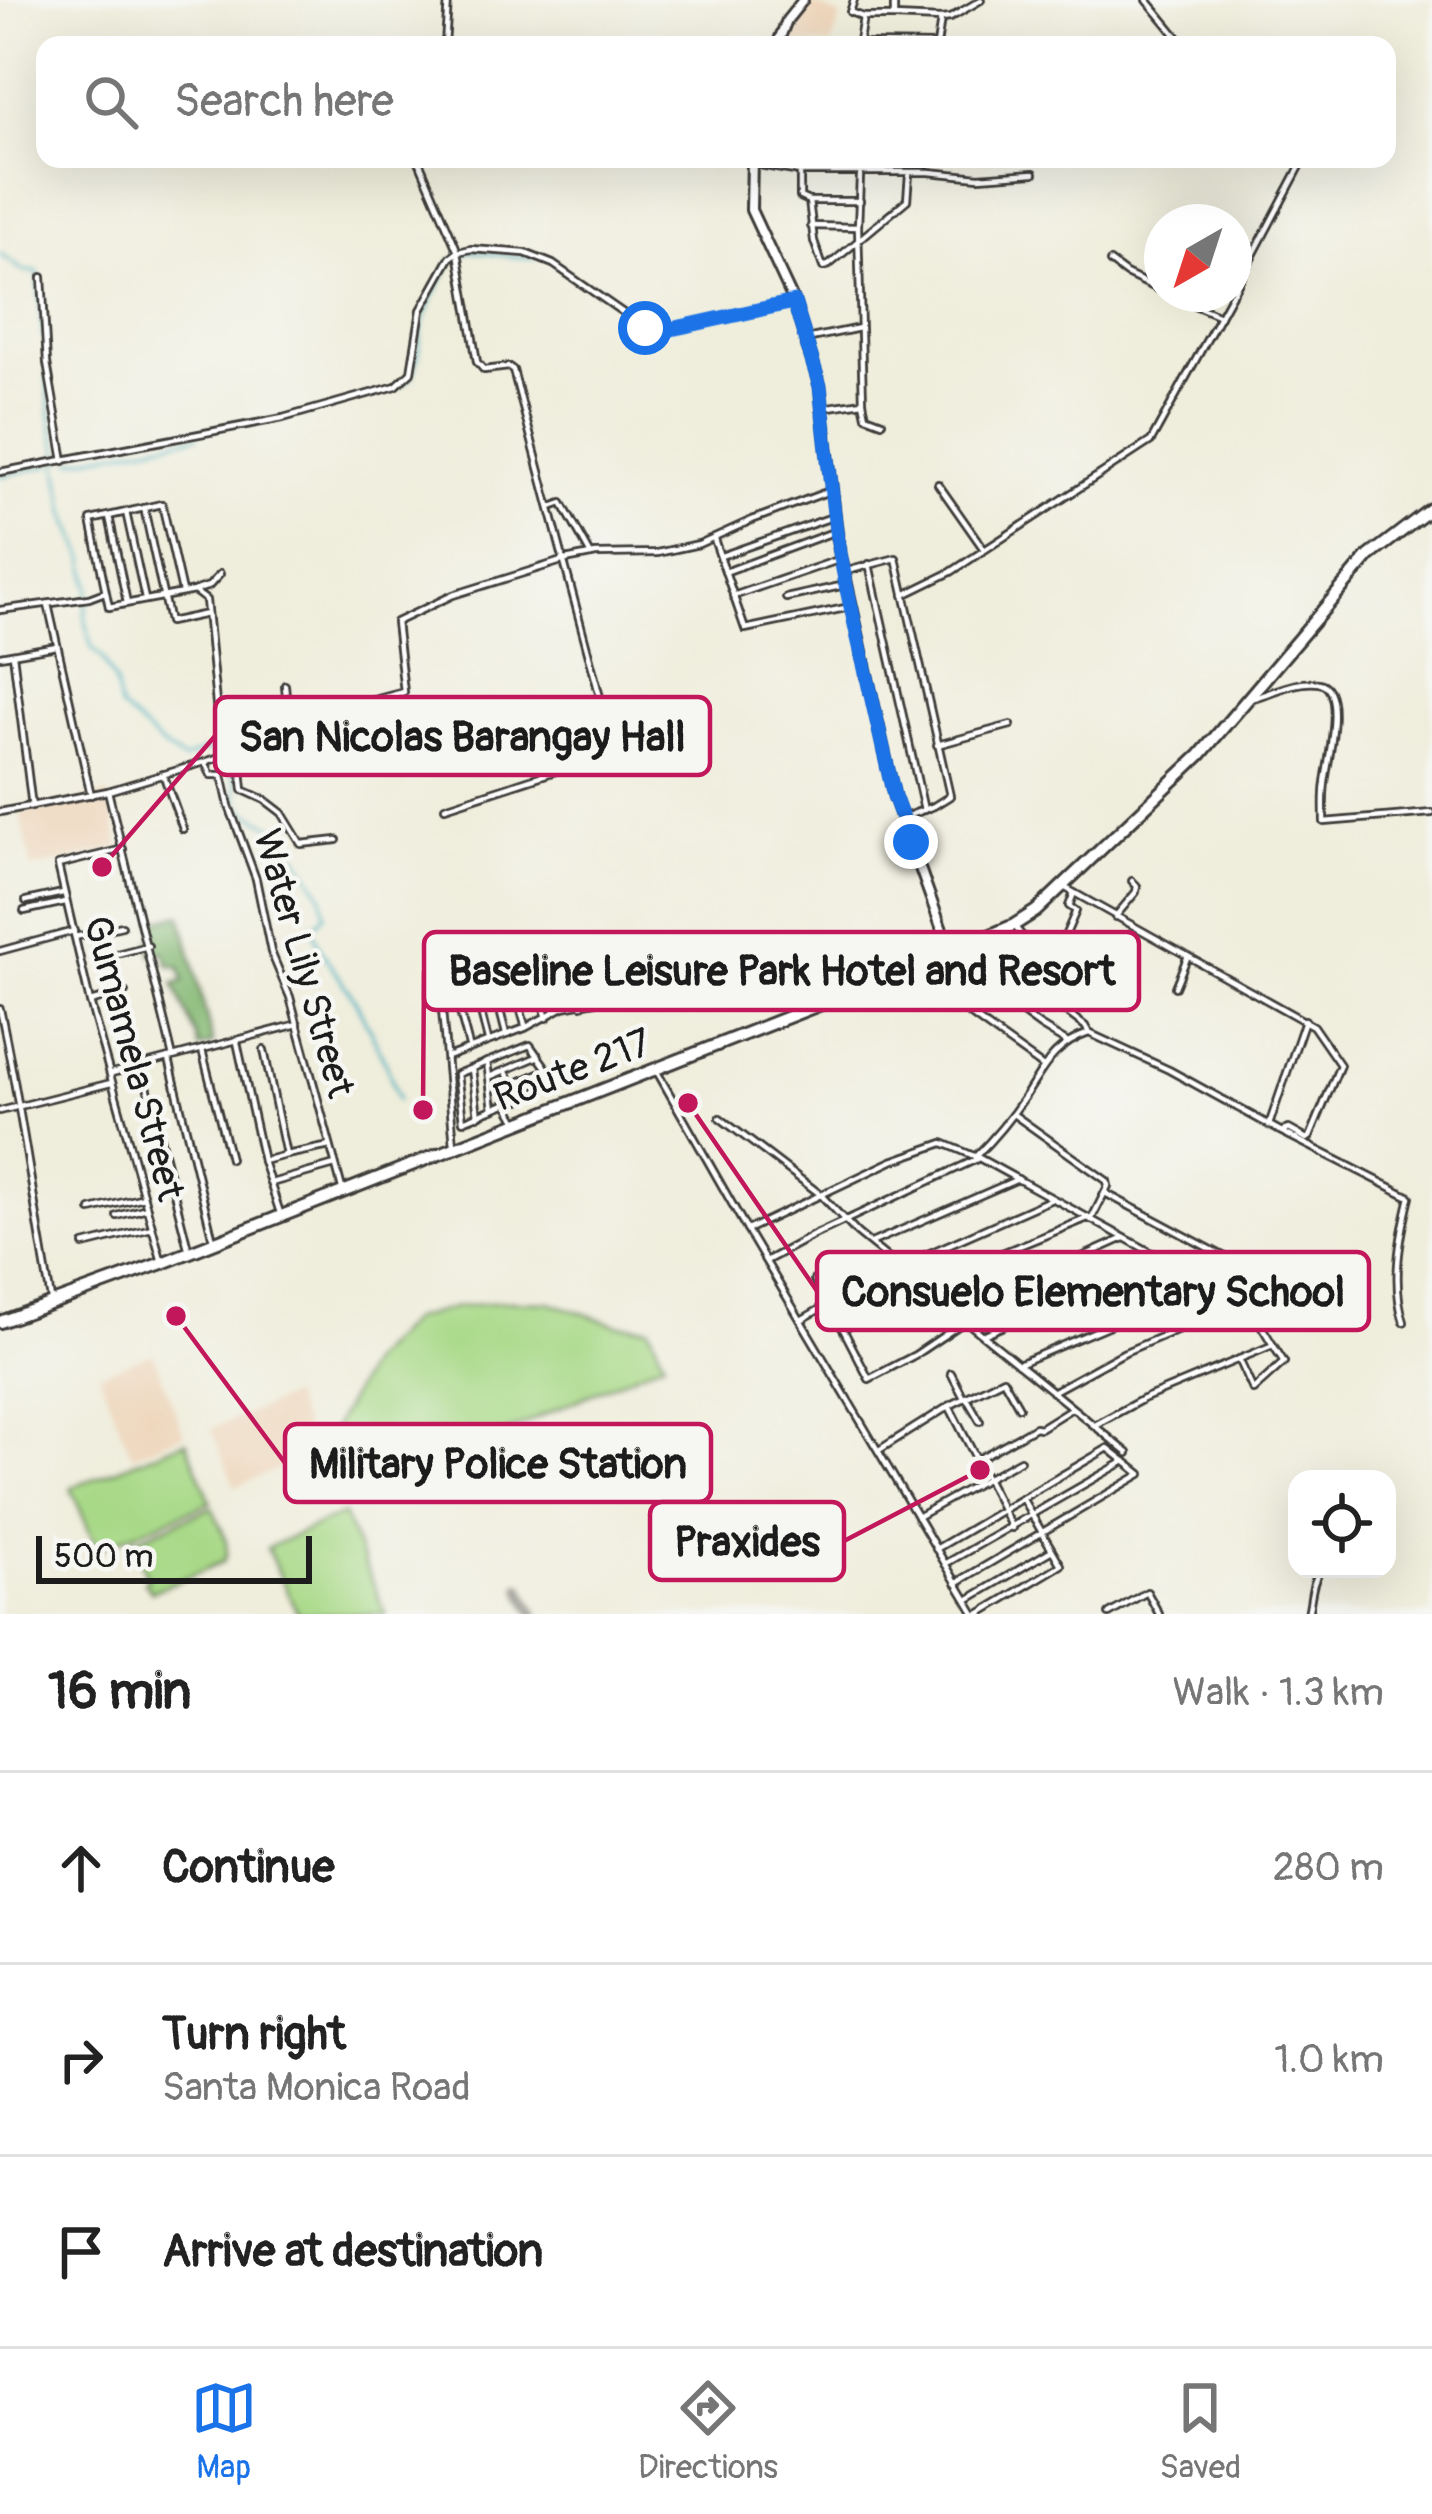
<!DOCTYPE html>
<html lang="en">
<head>
<meta charset="utf-8">
<style>
  body { margin:0; font-family:Pangolin,sans-serif; background:#f2f2f2; color:#222 }
  .controls { position:absolute; right:36px; bottom:36px; display:grid; overflow:hidden; border-radius:24px; box-shadow:0 12px 48px #0002 }
  .controls button { width:108px; height:108px; display:grid; place-items:center; padding:0; border:0; border-bottom:3px solid #e0e0e0; background:#fff; color:#222; font:60px sans-serif }
  .compass { position:absolute; left:1144px; top:204px; width:108px; height:108px; border-radius:50%; background:#fff; box-shadow:0 12px 48px #0002; rotate:219deg }
  .scale { position:absolute; left:36px; bottom:30px; width:276px; box-sizing:border-box; padding-left:12px; border:6px solid #1c1c1c; border-top:0; font-size:33px; line-height:42px; white-space:nowrap; color:#1c1c1c; -webkit-text-stroke:9px #f6f6f2; paint-order:stroke }
  .stop { position:absolute; width:36px; height:36px; margin:-27px; border:9px solid #1a73e8; border-radius:50%; background:#fff }
  .stop.end { background:#1a73e8; border-color:#fff; box-shadow:0 3px 12px #0008 }
  .list { margin:0; padding:0; list-style:none }
  h2 { display:flex; justify-content:space-between; align-items:center; height:156px; margin:0; padding:0 48px; font-size:51px }
  h2 small { font-size:39px; font-weight:400; color:#767676 }
  .list li { display:grid; grid-template-columns:78px 1fr auto; gap:36px; align-items:center; box-sizing:border-box; height:192px; padding:0 48px; border-top:3px solid #e0e0e0 }
  .list b { display:block; font-size:45px; white-space:nowrap }
  .list p { margin:0; font-size:39px; white-space:nowrap; color:#767676 }
  .list em { font-size:39px; font-style:normal; color:#767676 }
  .icon { flex:none; width:66px; height:66px; fill:none; stroke:currentColor; stroke-width:2; stroke-linecap:round; stroke-linejoin:round }
  .map { position:relative; flex:none; width:1432px; height:1614px; overflow:hidden }
  .search { position:absolute; background:#fff; box-shadow:0 12px 48px #0002; left:36px; right:36px; top:36px; height:132px; display:flex; align-items:center; gap:30px; box-sizing:border-box; padding:0 42px; border-radius:24px; color:#767676; font-size:45px }
  .sheet { height:732px; background:#fff }
  nav { display:flex; justify-content:space-around; align-items:center; box-sizing:border-box; height:168px; border-top:3px solid #e0e0e0; background:#fff; font-size:33px; color:#767676 }
  nav a { display:grid; justify-items:center; gap:6px }
  nav .on { color:#1a73e8 }
  .map>svg:first-child { display:block }
  .built { fill:#eed6bb }
  .green { fill:#a8d987; stroke:#627a52; stroke-width:3 }
  .forest { fill:#86b974; stroke:#516a48; stroke-width:3 }
  .lines { fill:none; stroke-linecap:round; stroke-linejoin:round }
  .stream { stroke:#43b0c0; stroke-width:3 }
  .taxiway { stroke:#86847c; stroke-width:10 }
  .minor-casing { stroke:#3c3b39; stroke-width:10 }
  .tertiary-casing { stroke:#3c3b39; stroke-width:14 }
  .primary-casing { stroke:#3c3b39; stroke-width:16 }
  .minor { stroke:#fff; stroke-width:4.5 }
  .tertiary { stroke:#fff; stroke-width:8 }
  .primary { stroke:#fff; stroke-width:10 }
  .route { stroke:#1a73e8; stroke-width:15 }
  .labels { text-anchor:middle; stroke-width:9; stroke-linejoin:round; paint-order:stroke }
  .street-label { font-size:39px; fill:#1c1c1c; stroke:#f6f6f2 }
  .leader { fill:none; stroke:#c2185b; stroke-width:4.5 }
  .callout-dot { fill:#c2185b; stroke:#f6f6f2; stroke-width:4.5 }
  .callout { fill:#f6f6f2; stroke:#c2185b; stroke-width:4.5 }
  .callout-label { font-size:42px; text-anchor:middle; font-weight:bold; fill:#1c1c1c }
</style>
</head>
<body>
<div class="map">
<svg width="1432" height="1614" viewBox="0 0 1432 1614">
  <rect width="100%" height="100%" fill="#f6f6f2"/>
  <filter id="ink" filterUnits="userSpaceOnUse"><feTurbulence type="fractalNoise" baseFrequency=".00833" numOctaves="2"/><feDisplacementMap in="SourceGraphic" scale="24" xChannelSelector="R" yChannelSelector="G"/><feConvolveMatrix kernelMatrix="1 2 1 2 8 2 1 2 1" color-interpolation-filters="sRGB"/></filter>
  <filter id="wash" filterUnits="userSpaceOnUse"><feTurbulence type="fractalNoise" baseFrequency=".004" numOctaves="4" result="noise"/><feDisplacementMap in="SourceGraphic" scale="48" xChannelSelector="R" yChannelSelector="G"/><feGaussianBlur stdDeviation="2.7" result="paint"/><feColorMatrix in="noise" values="0 0 0 0 0 0 0 0 0 0 0 0 0 0 0 0 0 1.4 0 .05"/><feComposite in="paint" operator="in"/></filter>
  <g filter="url(#wash)">
    <rect width="100%" height="100%" fill="#efeddb"/>
    <!-- built -->
    <g class="built">
      <path d="M805,0l36,17 -10,28h-51l5,-14z"/>
      <path d="M108,794l12,54 -88,21 -12,-57z"/>
      <path d="M153,1353l31,81 -52,22 -33,-82z"/>
      <path d="M291,1396l24,57 -80,34 -24,-58z"/>
    </g>
    <!-- green -->
    <g class="green">
      <path d="M508,1301l41,1 69,23 31,2 15,34 -317,143 -25,-55 48,-88 42,-42 45,-12z"/>
      <path d="M186,1441l25,61 -114,47 -26,-61z"/>
      <path d="M212,1507c7,17 22,40 11,55l-72,30 -7,-10 4,-3 -16,-38z"/>
      <path d="M343,1514l43,100h-88l-31,-66z"/>
    </g>
    <!-- forest -->
    <path class="forest" d="M181,914l32,130 -14,4 -2,-10 -23,-54 10,-3 -4,-14 -11,-2 -5,-13 -12,3 -3,-14 8,-3 -4,-16z"/>
    <g class="lines">
      <!-- stream -->
      <g class="stream">
        <path d="M0,254l24,17 14,1 5,64"/>
        <path d="M47,376l5,50 9,35"/>
        <path d="M399,386l12,-8 6,-17 5,-36 11,-29 19,-35 18,-10 63,8"/>
        <path d="M72,461l126,-25"/>
        <path d="M57,463l10,53 18,42 4,29 -4,29 7,32 11,11 12,24 5,25 42,38 21,14 22,-10 21,11 10,22 1,17 7,10 30,17 30,39 18,30 3,19 -12,12c6,30 29,49 43,75 16,32 33,64 42,98"/>
        <path d="M0,476l51,-11"/>
      </g>
      <!-- taxiway -->
      <path class="taxiway" d="M521,1587l13,27"/>
    </g>
  </g>
  <g filter="url(#ink)">
    <g class="lines">
      <!-- minor casing -->
      <g class="minor-casing">
        <g id="minor">
          <path d="M854,0l-4,12 13,5h31"/>
          <path d="M894,0v17l47,2 -4,26"/>
          <path d="M1147,0l37,45"/>
          <path d="M941,19l9,-1 31,-18"/>
          <path d="M859,41l4,-24"/>
          <path d="M859,44l78,1"/>
          <path d="M445,45l3,-45"/>
          <path d="M1256,45l7,-7"/>
          <path d="M418,159l40,93 19,110 7,8 25,-3 4,3 100,376 -7,6 -38,15 -123,40"/>
          <path d="M753,164l47,8h129l50,5 55,-4"/>
          <path d="M800,174v23l9,4 5,40 9,26 6,-2 78,-65 2,-26"/>
          <path d="M860,176l-2,51 5,175 3,14 16,6"/>
          <path d="M809,201h51"/>
          <path d="M811,226l47,1"/>
          <path d="M1234,244l19,10"/>
          <path d="M1110,262l16,12 36,17"/>
          <path d="M42,277l5,86 17,98"/>
          <path d="M1234,291l70,-132"/>
          <path d="M1168,294l52,22"/>
          <path d="M806,339l54,-11"/>
          <path d="M822,408l41,-6"/>
          <path d="M0,472l283,-54 113,-32 15,-14 10,-62 29,-52 8,-6 13,-3 54,4 28,11 92,64 13,4 136,-30"/>
          <path d="M938,484l45,64"/>
          <path d="M551,507l11,-4 29,52"/>
          <path d="M144,508l25,114 38,-8"/>
          <path d="M126,512l19,87"/>
          <path d="M109,516l18,87"/>
          <path d="M714,539l31,90 105,-22"/>
          <path d="M721,556l114,-40"/>
          <path d="M869,564l55,246"/>
          <path d="M847,571l49,-13 54,238 -16,10 -32,12"/>
          <path d="M725,572l111,-41"/>
          <path d="M194,591l12,9 11,114"/>
          <path d="M182,592l-20,-88 -71,16 18,87 85,-16 15,-5 11,-12"/>
          <path d="M904,595l47,-23 200,-131 81,-147"/>
          <path d="M733,596l108,-37"/>
          <path d="M786,598l59,-13"/>
          <path d="M48,604l43,191"/>
          <path d="M0,610l89,-12 16,-6"/>
          <path d="M13,654l19,153"/>
          <path d="M0,656l57,-10"/>
          <path d="M285,685l4,46"/>
          <path d="M1253,698c22,-6 42,-18 66,-15 28,4 8,80 6,100 -2,13 -1,26 -1,39l108,-9"/>
          <path d="M251,716l2,27"/>
          <path d="M937,745l74,-20"/>
          <path d="M239,749l4,41 22,10 17,13 19,31 36,-4"/>
          <path d="M205,762l6,13h11l7,31 27,73 15,73 19,45 53,195"/>
          <path d="M163,774l20,55"/>
          <path d="M108,791l65,266"/>
          <path d="M0,812l108,-21 97,-29 149,-52 16,-9 34,-9 -8,-70 57,-27 112,-35 31,-6 61,-1 42,-9 53,-24 80,-30"/>
          <path d="M123,849l-65,16 32,137 71,257"/>
          <path d="M1062,886l251,140 27,39 -30,72 -3,2 -18,-10 -6,2"/>
          <path d="M1074,893l-5,13 7,5 -31,71v14l40,30 4,7 80,37 113,62 128,65c-10,40 -19,85 -6,125"/>
          <path d="M26,901l37,-8"/>
          <path d="M24,911l41,-9"/>
          <path d="M1115,917l21,-25 1,-6 -5,-5"/>
          <path d="M996,932l26,41"/>
          <path d="M92,933l9,25 47,-12"/>
          <path d="M75,937l47,-11"/>
          <path d="M0,951l74,-20"/>
          <path d="M945,956l95,70 28,17"/>
          <path d="M611,964l8,29"/>
          <path d="M1016,964l14,-10 2,-5 -16,-21"/>
          <path d="M929,965l7,22 7,8 99,71"/>
          <path d="M593,970l8,30"/>
          <path d="M574,975l8,30"/>
          <path d="M556,980l7,27"/>
          <path d="M1175,987l12,-29"/>
          <path d="M515,990l10,35"/>
          <path d="M496,995l10,39"/>
          <path d="M478,1001l10,39"/>
          <path d="M90,1002l35,-10"/>
          <path d="M458,1005l11,41"/>
          <path d="M0,1009c21,96 33,193 51,290"/>
          <path d="M130,1036l8,31"/>
          <path d="M237,1042l26,119 18,55"/>
          <path d="M530,1045l27,38 -94,38 -6,-47z"/>
          <path d="M202,1050l28,109"/>
          <path d="M264,1050l22,105 44,-9"/>
          <path d="M447,1057l78,-29 38,-21 38,-7 36,-14 -6,-29"/>
          <path d="M169,1059l44,181"/>
          <path d="M487,1062l6,47"/>
          <path d="M142,1066l47,186"/>
          <path d="M472,1069l6,47"/>
          <path d="M656,1070l91,160 228,384"/>
          <path d="M506,1072l14,28"/>
          <path d="M112,1073l186,-49"/>
          <path d="M489,1077l50,-21"/>
          <path d="M512,1085l36,-16"/>
          <path d="M507,1104l11,19"/>
          <path d="M0,1111l111,-28"/>
          <path d="M1013,1114l94,67 1,5 -17,34"/>
          <path d="M720,1118l100,76 37,39 271,220"/>
          <path d="M1269,1125l36,-105"/>
          <path d="M454,1145l-12,-135 95,-26 10,34"/>
          <path d="M975,1157c18,-18 35,-38 49,-59 20,-30 28,-52 65,-65"/>
          <path d="M263,1161l23,-6"/>
          <path d="M271,1183l64,-18"/>
          <path d="M91,1210l53,-13"/>
          <path d="M117,1216l30,-8"/>
          <path d="M747,1230l145,-69 51,-18 36,15 237,130 16,12 6,12 21,10 14,23 -130,54 -48,26"/>
          <path d="M871,1243l147,-64"/>
          <path d="M84,1245l68,-17"/>
          <path d="M766,1261l48,-26 163,-76"/>
          <path d="M898,1267l154,-68"/>
          <path d="M825,1302l72,-36"/>
          <path d="M827,1305l16,24 26,50 46,-24 49,-33"/>
          <path d="M955,1314l169,-76"/>
          <path d="M801,1320l26,-15 -13,-25"/>
          <path d="M843,1329l78,-43 167,-68"/>
          <path d="M983,1335l117,-51 23,34"/>
          <path d="M1239,1359l14,31 31,-28 -11,-17"/>
          <path d="M1018,1364l186,-79 21,-28 -120,-64"/>
          <path d="M951,1373l13,25"/>
          <path d="M1052,1392l73,-40 106,-45"/>
          <path d="M966,1397l14,24"/>
          <path d="M879,1450l70,-44"/>
          <path d="M978,1459l57,-32 5,1 32,-20"/>
          <path d="M917,1517l103,-57"/>
          <path d="M1012,1528l-63,-122 54,-27 16,28"/>
          <path d="M936,1549l172,-101 33,26 -185,109"/>
          <path d="M945,1564l180,-103"/>
          <path d="M969,1599l83,-49"/>
          <path d="M979,1614l82,-49 -39,-67"/>
          <path d="M1109,1614l38,-22 12,22"/>
          <path d="M1308,1614c4,-17 3,-31 13,-45"/>
        </g>
      </g>
      <!-- tertiary casing -->
      <g class="tertiary-casing">
        <g id="tertiary">
          <path d="M777,45l10,-25 16,-20"/>
          <path d="M752,159l-1,51 43,92 26,84 18,158 56,252 56,156"/>
        </g>
      </g>
      <!-- primary casing -->
      <g class="primary-casing">
        <path id="primary" d="M0,1322l162,-59 766,-301 86,-37 22,-14 164,-156 169,-199 63,-48"/>
      </g>
      <!-- minor -->
      <use href="#minor" class="minor"/>
      <!-- tertiary -->
      <use href="#tertiary" class="tertiary"/>
      <!-- primary -->
      <use href="#primary" class="primary"/>
    </g>
  </g>
  <g class="lines" filter="url(#ink)">
    <!-- route -->
    <path class="route" d="M645,328l13,4 136,-30 26,84 16,145 10,54 48,211 17,46"/>
  </g>
  <g class="labels">
    <!-- street labels -->
    <g class="street-label">
      <text transform="translate(305 963) rotate(74)" y="14">Water Lily Street</text>
      <text transform="translate(135 1058) rotate(75)" y="14">Gumamela Street</text>
      <text transform="translate(572 1069) rotate(-21)" y="14">Route 217</text>
    </g>
  </g>
  <!-- callouts -->
  <path class="leader" d="M102 867L215 736M423 1110L424 971M688 1103L817 1291M176 1316L285 1463M980 1470L844 1541"/>
  <g class="callout-dot">
    <circle cx="102" cy="867" r="12"/>
    <circle cx="423" cy="1110" r="12"/>
    <circle cx="688" cy="1103" r="12"/>
    <circle cx="176" cy="1316" r="12"/>
    <circle cx="980" cy="1470" r="12"/>
  </g>
  <g class="callout">
    <rect x="215" y="697" width="495" height="78" rx="12"/>
    <rect x="424" y="932" width="715" height="78" rx="12"/>
    <rect x="817" y="1252" width="552" height="78" rx="12"/>
    <rect x="285" y="1424" width="426" height="78" rx="12"/>
    <rect x="650" y="1502" width="194" height="78" rx="12"/>
  </g>
  <g class="callout-label">
    <text x="462" y="751">San Nicolas Barangay Hall</text>
    <text x="782" y="985">Baseline Leisure Park Hotel and Resort</text>
    <text x="1093" y="1306">Consuelo Elementary School</text>
    <text x="498" y="1478">Military Police Station</text>
    <text x="747" y="1556">Praxides</text>
  </g>
</svg>
<div class="controls">
<button><svg class="icon" aria-label="locate" viewBox="0 0 24 24"><circle cx="12" cy="12" r="6"/><path d="M12 2v4M12 18v4M2 12h4M18 12h4"/></svg></button>
</div>
<svg class="compass" viewBox="-18 -18 36 36"><path d="M0-13l5 13h-10z" fill="#e53935"/><path d="M0 13l5-13h-10z" fill="#767676"/></svg>
<div class="scale">500 m</div>
<div class="stop" style="left:645px;top:328px"></div>
<div class="stop end" style="left:911px;top:842px"></div>
<div class="search"><svg class="icon" aria-label="search" viewBox="0 0 24 24"><circle cx="10" cy="10" r="6"/><path d="M15 15l6 6"/></svg>Search here</div>
</div>
<section class="sheet">
<h2>16 min<small>Walk · 1.3 km</small></h2>
<ul class="list">
<li><svg class="icon" aria-label="ahead" viewBox="0 0 24 24"><path d="M12 20V5M6 11l6-6 6 6"/></svg><div><b>Continue</b></div><em>280 m</em></li>
<li><svg class="icon" aria-label="right" viewBox="0 0 24 24"><path d="M7 20v-9h11M14 6l5 5-5 5"/></svg><div><b>Turn right</b><p>Santa Monica Road</p></div><em>1.0 km</em></li>
<li><svg class="icon" aria-label="arrive" viewBox="0 0 24 24"><path d="M6 21V4h12l-3 4 3 4H6"/></svg><div><b>Arrive at destination</b></div></li>
</ul>
</section>
<nav>
<a class="on"><svg class="icon" aria-label="map" viewBox="0 0 24 24"><path d="M3 6l6-2 6 2 6-2v14l-6 2-6-2-6 2zM9 4v14M15 6v14"/></svg>Map</a>
<a><svg class="icon" aria-label="directions" viewBox="0 0 24 24"><path d="M12 3l9 9-9 9-9-9zM9 14v-3h6M13 9l2 2-2 2"/></svg>Directions</a>
<a><svg class="icon" aria-label="saved" viewBox="0 0 24 24"><path d="M7 4h10v16l-5-4-5 4z"/></svg>Saved</a>
</nav>
</body>
</html>
